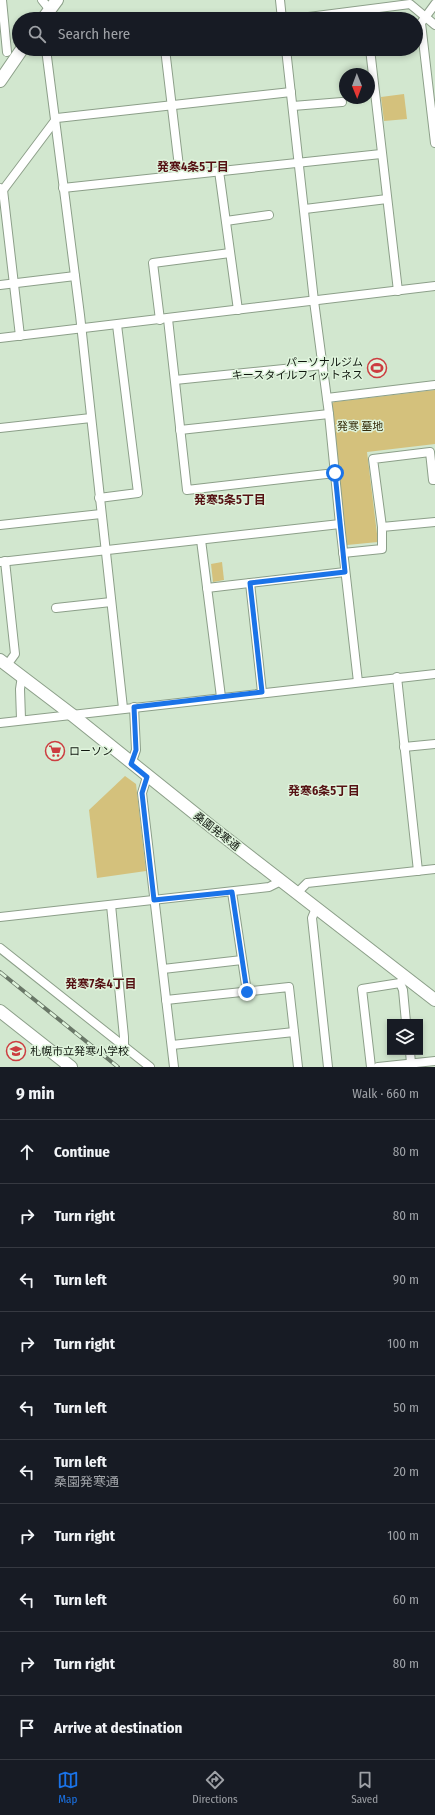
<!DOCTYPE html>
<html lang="en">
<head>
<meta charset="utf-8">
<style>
  body { margin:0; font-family:"Fira Sans Condensed","Noto Sans JP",sans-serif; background:#242831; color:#f1f3f6 }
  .controls { position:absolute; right:12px; bottom:12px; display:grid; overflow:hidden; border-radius:0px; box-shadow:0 2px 6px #0003 }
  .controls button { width:36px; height:36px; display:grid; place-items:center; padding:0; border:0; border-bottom:1px solid #363941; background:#171b24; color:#f1f3f6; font:20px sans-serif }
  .compass { position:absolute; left:339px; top:68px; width:36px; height:36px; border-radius:50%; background:#171b24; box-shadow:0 2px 6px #0003; rotate:179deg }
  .stop { position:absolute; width:12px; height:12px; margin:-9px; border:3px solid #1a73e8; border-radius:50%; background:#fff }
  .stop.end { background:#1a73e8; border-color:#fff; box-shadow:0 1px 4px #0008 }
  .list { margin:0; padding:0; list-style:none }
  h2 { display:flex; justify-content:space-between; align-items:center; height:52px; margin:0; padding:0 16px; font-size:17px }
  h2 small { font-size:13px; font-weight:400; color:#9ea1a6 }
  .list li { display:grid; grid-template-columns:26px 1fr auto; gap:12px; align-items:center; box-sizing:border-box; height:64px; padding:0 16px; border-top:1px solid #363941 }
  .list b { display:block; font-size:15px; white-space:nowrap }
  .list p { margin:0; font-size:13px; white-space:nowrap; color:#9ea1a6 }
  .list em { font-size:13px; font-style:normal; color:#9ea1a6 }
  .icon { flex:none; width:22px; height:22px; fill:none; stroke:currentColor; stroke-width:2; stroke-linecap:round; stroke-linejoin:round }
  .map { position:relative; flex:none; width:435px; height:1067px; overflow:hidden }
  .search { position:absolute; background:#171b24; box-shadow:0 2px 6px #0003; left:12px; right:12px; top:12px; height:44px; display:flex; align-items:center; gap:10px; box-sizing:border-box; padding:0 14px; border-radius:22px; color:#9ea1a6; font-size:15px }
  .sheet { height:692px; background:#171b24 }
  nav { display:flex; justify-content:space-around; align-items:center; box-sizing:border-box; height:56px; border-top:1px solid #363941; background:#171b24; font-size:11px; color:#9ea1a6 }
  nav a { display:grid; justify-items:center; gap:2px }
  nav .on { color:#1a73e8 }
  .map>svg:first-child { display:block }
  .green { fill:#d4c17c }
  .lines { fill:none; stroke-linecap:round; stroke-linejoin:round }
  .street-casing { stroke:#8c9f89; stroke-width:10 }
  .secondary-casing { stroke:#8c9f89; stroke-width:14 }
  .street { stroke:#fff; stroke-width:8 }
  .secondary { stroke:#fff; stroke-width:12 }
  .rail-casing { stroke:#697767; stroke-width:4 }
  .rail { stroke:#dff4dc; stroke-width:2.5; stroke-dasharray:8; stroke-linecap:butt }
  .route { stroke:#1a73e8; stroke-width:5 }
  .labels { text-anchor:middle; stroke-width:3; stroke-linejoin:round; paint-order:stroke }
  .poi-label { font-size:11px; fill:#0f160e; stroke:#dff4dc; text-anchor:start }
  .park-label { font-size:11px; fill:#342b0a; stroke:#dff4dc }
  .street-label { font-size:11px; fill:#0f160e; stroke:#dff4dc }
  .neighbourhood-label { font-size:12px; font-weight:bold; fill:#551113; stroke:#dff4dc }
</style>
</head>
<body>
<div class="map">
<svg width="435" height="1067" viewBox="0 0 435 1067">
  <rect width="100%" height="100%" fill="#d2e7cf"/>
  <!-- green -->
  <g class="green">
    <path d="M404,94l3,25 -23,2 -3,-24z"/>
    <path d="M435,390v54l-68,8 11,90 -31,3 -17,-140 4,-3z"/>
    <path d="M222,562l2,18 -11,2 -2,-18z"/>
    <path d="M125,776l11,8 10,87 -49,7 -8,-68z"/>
  </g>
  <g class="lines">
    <!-- street casing -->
    <g class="street-casing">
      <g id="street">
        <path d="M2,0l5,52"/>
        <path d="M42,0l8,10"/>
        <path d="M280,0l2,19"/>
        <path d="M435,4l-14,19 14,120"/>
        <path d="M366,10l1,9"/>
        <path d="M293,19l117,-15 25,21"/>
        <path d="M46,49l34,266 43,393"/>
        <path d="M165,49l15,126"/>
        <path d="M286,49l28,252 15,113 11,110 18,158"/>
        <path d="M370,49l28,242"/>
        <path d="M293,106l49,-4"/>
        <path d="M219,171l19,139"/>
        <path d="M0,188l3,2 17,146"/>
        <path d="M63,188l318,-34"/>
        <path d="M3,190l54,-72 234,-26"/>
        <path d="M305,209l82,-10"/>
        <path d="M226,221l43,-6"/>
        <path d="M0,285l75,-9"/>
        <path d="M168,319l19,171 148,-17"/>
        <path d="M160,320l-7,-57 77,-10"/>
        <path d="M0,338l435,-52"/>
        <path d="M175,380l148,-15"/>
        <path d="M327,398l108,-13"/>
        <path d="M0,428l91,-10"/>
        <path d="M180,430l149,-16"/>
        <path d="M99,498l39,-5 -21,-168"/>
        <path d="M0,525l101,-11"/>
        <path d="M382,527l-9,-68 57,-7 3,28h2"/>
        <path d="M201,540l20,157"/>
        <path d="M343,553l39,-4v-22l53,-5"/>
        <path d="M5,561l10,93 -8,11"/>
        <path d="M0,562l340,-38"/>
        <path d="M250,583l12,109"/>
        <path d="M207,588l138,-16"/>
        <path d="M56,608l55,-6"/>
        <path d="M397,677l21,194"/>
        <path d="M21,719l-1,-30 2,-13"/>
        <path d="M0,723l435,-49"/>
        <path d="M404,747l31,-3"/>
        <path d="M131,764l5,-14 -2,-43"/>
        <path d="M147,777l-5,16 32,274"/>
        <path d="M232,892l15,100"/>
        <path d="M297,893l10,-10 128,-14"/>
        <path d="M111,905l13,132v8"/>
        <path d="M316,908l-4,10 16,149"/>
        <path d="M0,917l269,-30 12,-6"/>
        <path d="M0,948l150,119"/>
        <path d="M163,969l79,-9"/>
        <path d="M400,983l3,7 3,32"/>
        <path d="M166,1000l123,-13 9,80"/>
        <path d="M172,1045l122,-13"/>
        <path d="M410,1052l1,11"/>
        <path d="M371,1067l-9,-78 38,-6 4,-7"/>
        <path d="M378,1067l57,-6"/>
      </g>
    </g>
    <!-- secondary casing -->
    <g class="secondary-casing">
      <g id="secondary">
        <path d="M43,19l14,-19"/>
        <path d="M0,81l22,-32"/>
        <path d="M0,660l71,54 142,114 222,172"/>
        <path d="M0,1011l71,56"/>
      </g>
    </g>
    <!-- street -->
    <use href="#street" class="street"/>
    <!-- secondary -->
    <use href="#secondary" class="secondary"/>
    <!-- rail casing -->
    <g class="rail-casing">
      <path id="rail" d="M0,972l118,95"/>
    </g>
    <!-- rail -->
    <use href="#rail" class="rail"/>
  </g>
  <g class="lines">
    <!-- route -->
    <path class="route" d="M247,992l-15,-100 -78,8 -12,-107 5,-16 -16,-13 5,-14 -2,-43 128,-15 -12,-109 95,-11 -10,-99"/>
  </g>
  <!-- icons -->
  <defs>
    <g id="stadium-ring" transform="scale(1)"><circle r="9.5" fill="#dff4dc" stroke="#cc3d40" stroke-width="1.5"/><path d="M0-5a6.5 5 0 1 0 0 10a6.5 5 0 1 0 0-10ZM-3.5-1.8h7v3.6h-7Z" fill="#cc3d40"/></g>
    <g id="supermarket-ring" transform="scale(1)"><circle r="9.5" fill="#dff4dc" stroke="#cc3d40" stroke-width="1.5"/><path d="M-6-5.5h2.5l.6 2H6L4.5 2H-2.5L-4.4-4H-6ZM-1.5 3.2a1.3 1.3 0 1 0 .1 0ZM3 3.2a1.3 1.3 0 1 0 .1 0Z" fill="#cc3d40"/></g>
    <g id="school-ring" transform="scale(1)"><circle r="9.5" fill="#dff4dc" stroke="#cc3d40" stroke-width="1.5"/><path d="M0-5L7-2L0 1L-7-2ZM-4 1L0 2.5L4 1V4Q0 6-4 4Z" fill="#cc3d40"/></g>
  </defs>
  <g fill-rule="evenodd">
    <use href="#stadium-ring" x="377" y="368"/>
    <use href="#supermarket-ring" x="55" y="751"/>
    <use href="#school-ring" x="16" y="1051"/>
  </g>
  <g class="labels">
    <!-- poi labels -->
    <g class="poi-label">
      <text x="363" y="366" text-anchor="end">パーソナルジム<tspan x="363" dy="13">キースタイルフィットネス</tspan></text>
      <text x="69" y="755">ローソン</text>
      <text x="30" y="1055">札幌市立発寒小学校</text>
    </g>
    <!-- park labels -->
    <g class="park-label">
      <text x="360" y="430">発寒 墓地</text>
    </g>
    <!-- street labels -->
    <g class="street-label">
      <text transform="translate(217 831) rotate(38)" y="4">桑園発寒通</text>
    </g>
    <!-- neighbourhood labels -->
    <g class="neighbourhood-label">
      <text x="193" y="171">発寒4条5丁目</text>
      <text x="230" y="504">発寒5条5丁目</text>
      <text x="324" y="795">発寒6条5丁目</text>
      <text x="101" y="988">発寒7条4丁目</text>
    </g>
  </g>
</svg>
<div class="controls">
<button><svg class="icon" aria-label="layers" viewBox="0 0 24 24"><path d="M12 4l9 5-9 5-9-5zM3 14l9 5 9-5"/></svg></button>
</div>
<svg class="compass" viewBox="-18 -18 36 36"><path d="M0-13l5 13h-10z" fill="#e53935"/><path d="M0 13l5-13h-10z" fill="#9ea1a6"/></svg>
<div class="stop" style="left:335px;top:473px"></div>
<div class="stop end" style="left:247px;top:992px"></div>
<div class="search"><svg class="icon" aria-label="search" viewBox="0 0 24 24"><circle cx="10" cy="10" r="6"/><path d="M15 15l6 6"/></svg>Search here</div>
</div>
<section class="sheet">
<h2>9 min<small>Walk · 660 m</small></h2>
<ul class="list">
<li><svg class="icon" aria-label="ahead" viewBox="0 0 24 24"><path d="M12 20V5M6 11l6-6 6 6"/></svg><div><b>Continue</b></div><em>80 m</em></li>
<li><svg class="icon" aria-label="right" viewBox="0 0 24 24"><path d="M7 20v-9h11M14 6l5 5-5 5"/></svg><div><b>Turn right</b></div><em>80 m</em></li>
<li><svg class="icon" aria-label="left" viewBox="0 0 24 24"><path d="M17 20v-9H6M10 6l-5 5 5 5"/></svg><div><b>Turn left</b></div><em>90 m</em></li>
<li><svg class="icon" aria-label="right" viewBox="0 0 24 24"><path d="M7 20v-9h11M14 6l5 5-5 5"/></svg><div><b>Turn right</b></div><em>100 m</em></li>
<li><svg class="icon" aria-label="left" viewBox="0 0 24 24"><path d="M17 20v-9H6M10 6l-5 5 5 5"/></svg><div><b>Turn left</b></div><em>50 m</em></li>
<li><svg class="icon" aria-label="left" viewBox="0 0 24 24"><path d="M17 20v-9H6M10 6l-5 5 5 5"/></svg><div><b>Turn left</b><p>桑園発寒通</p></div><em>20 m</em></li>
<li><svg class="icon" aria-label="right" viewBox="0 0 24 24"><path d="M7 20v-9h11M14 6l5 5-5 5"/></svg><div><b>Turn right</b></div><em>100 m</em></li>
<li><svg class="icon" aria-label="left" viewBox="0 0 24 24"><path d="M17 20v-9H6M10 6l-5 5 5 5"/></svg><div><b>Turn left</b></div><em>60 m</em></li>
<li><svg class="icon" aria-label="right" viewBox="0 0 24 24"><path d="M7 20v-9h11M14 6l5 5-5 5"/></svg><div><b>Turn right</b></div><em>80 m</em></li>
<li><svg class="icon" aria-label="arrive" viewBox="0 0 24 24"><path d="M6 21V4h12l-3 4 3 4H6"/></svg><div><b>Arrive at destination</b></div></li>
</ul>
</section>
<nav>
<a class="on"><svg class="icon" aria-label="map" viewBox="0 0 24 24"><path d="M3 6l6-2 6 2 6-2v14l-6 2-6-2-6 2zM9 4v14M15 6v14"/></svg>Map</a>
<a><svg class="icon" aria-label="directions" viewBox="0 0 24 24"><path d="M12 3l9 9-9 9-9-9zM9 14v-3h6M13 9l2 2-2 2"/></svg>Directions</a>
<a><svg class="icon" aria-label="saved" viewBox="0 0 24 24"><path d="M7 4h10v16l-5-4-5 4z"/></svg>Saved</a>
</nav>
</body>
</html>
